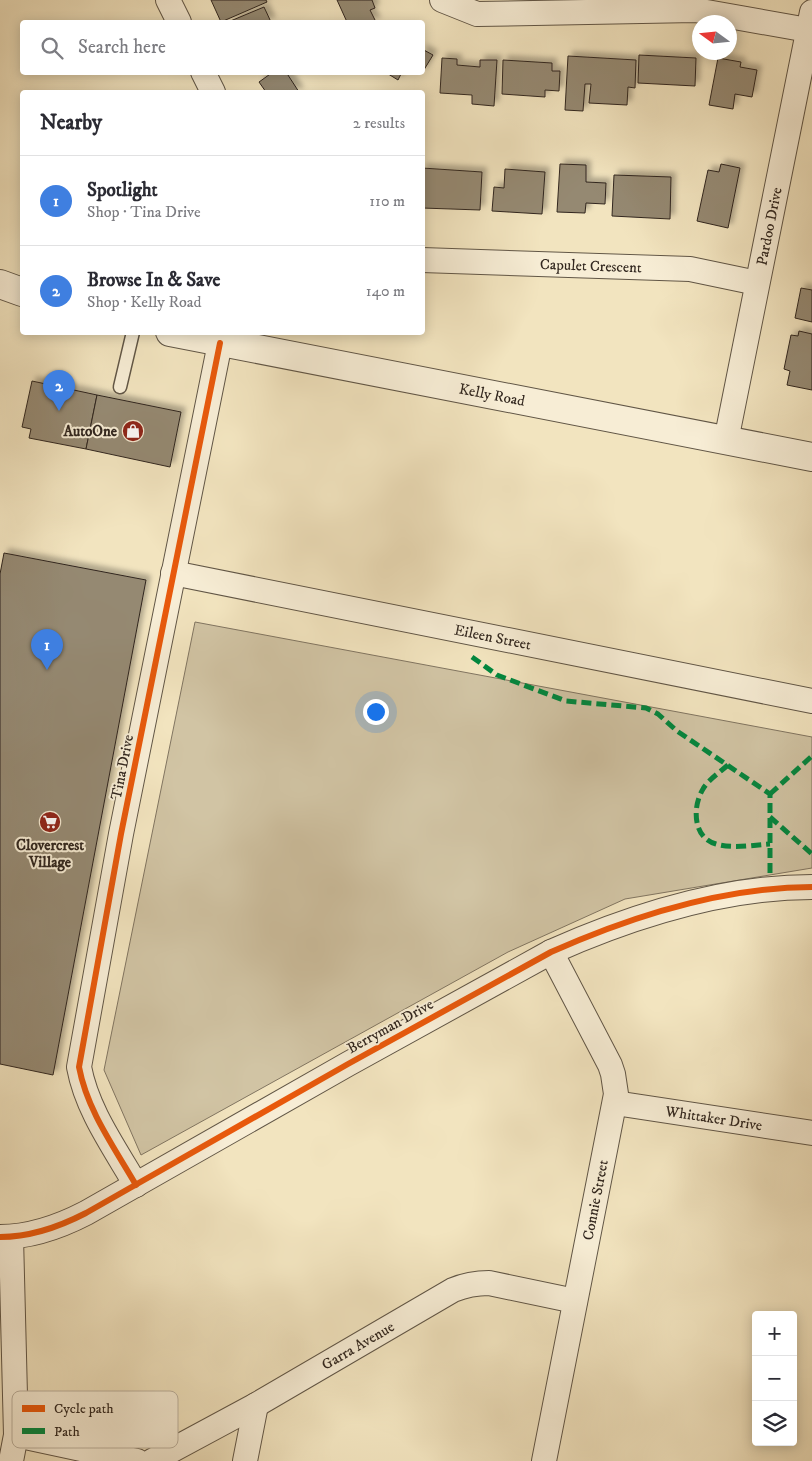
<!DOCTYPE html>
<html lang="en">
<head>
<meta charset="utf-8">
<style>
  body { margin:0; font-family:"IM FELL DW Pica",serif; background:#f2f2f3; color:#2b2b33 }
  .controls { position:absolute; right:15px; bottom:15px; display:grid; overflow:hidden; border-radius:5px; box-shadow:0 2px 12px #0003 }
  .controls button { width:45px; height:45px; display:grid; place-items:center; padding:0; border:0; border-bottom:1px solid #e1e1e2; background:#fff; color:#2b2b33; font:25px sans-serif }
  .compass { position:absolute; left:692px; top:15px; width:45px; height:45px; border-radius:50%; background:#fff; box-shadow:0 2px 12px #0003; rotate:285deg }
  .you { position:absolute; left:375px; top:711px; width:18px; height:18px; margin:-12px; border:4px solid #fff; border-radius:50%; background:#1a73e8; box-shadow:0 0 0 8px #1a73e833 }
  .badge { display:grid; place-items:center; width:32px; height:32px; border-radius:50%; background:#0f766e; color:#fff; font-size:16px; font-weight:700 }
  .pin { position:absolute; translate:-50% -41px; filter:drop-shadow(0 1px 2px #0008) }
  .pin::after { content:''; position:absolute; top:26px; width:18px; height:15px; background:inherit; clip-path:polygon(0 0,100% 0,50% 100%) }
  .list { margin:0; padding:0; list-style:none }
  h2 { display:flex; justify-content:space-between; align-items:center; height:65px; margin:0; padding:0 20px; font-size:21px }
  h2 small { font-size:16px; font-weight:400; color:#7c7c81 }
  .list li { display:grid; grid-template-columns:32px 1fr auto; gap:15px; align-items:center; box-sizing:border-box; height:90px; padding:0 20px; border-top:1px solid #e1e1e2 }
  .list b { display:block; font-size:19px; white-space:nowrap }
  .list p { margin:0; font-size:16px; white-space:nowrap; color:#7c7c81 }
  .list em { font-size:16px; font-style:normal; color:#7c7c81 }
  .icon { flex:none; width:28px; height:28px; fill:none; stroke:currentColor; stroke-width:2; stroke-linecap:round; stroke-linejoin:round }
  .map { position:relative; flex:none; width:812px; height:1461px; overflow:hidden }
  .search { position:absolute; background:#fff; box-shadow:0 2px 12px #0003; left:20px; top:20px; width:405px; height:55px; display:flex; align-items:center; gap:12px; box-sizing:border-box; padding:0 18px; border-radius:5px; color:#7c7c81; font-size:19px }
  .panel { position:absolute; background:#fff; box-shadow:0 2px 12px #0003; left:20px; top:90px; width:405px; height:245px; border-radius:5px }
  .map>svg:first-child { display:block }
  .green { fill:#d1c4a4; stroke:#817561 }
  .building { fill:#958972; stroke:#31261e; filter:url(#shadow) }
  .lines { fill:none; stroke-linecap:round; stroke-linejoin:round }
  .service-casing { stroke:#615646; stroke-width:15 }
  .minor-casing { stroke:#615646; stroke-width:26 }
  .tertiary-casing { stroke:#615646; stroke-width:30 }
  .service { stroke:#f7edd5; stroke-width:12 }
  .minor { stroke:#f7edd5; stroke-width:24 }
  .tertiary { stroke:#f7edd5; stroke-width:28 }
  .quiet { stroke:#00873e; stroke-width:5; stroke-dasharray:10 5; stroke-linecap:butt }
  .cycleway-casing { stroke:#f7edd5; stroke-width:9 }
  .cycleway { stroke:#e8590c; stroke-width:6 }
  .labels { text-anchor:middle; stroke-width:4; stroke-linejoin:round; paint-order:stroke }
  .street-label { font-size:15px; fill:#31261e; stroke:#f7edd5 }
  .poi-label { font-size:15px; font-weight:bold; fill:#31261e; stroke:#f7edd5; text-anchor:end }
  .key { fill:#f7edd5; stroke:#bcb19e; stroke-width:1 }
  .key-label { font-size:14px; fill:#31261e }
</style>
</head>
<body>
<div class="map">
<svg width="812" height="1461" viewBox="0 0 812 1461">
  <defs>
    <filter id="shadow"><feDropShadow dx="4.5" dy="-4.5" stdDeviation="2.5" flood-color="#0004"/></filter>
  </defs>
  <rect width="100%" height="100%" fill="#f2e4bf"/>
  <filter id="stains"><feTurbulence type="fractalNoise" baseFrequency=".004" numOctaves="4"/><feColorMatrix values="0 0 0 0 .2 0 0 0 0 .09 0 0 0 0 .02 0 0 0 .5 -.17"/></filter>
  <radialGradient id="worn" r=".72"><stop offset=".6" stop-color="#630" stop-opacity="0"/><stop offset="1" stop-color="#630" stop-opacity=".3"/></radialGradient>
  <!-- green -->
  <path class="green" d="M195,622l617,115v131l-187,31 -117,53 -367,203 -37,-85z"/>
  <!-- building -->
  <g class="building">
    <path d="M211,0h55l1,2 -46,20z"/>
    <path d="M337,0h35l3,8 -5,2 6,12h-29z"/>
    <path d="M264,7l7,15h-43z"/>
    <path d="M422,49l11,6 -11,18 -1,-1h1z"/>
    <path d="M639,55l57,3 -1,28 -57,-3z"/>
    <path d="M568,56l68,4 -1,28 -7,-1 -1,18 -38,-2 2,-19h-6l-2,27 -18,-1z"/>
    <path d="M442,58l15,1v6l23,2v-7h17l-3,46 -22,-2v-9l-32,-2z"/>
    <path d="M718,58l23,4 -1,5 17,3 -5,27 -17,-3 -2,15 -24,-4z"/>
    <path d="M503,60l49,3v8h8l-1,20 -14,-1v7l-43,-3z"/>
    <path d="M273,72h13l13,20h-33l-7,-10z"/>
    <path d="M385,72h17l-4,8z"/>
    <path d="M560,164l26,1v17l20,1 -1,21 -19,-1 -1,10 -28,-1z"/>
    <path d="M721,164l19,4 -12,60 -31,-7 11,-51 11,2z"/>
    <path d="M422,168l60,4 -2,38 -58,-2z"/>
    <path d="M505,169l40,3 -3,42 -50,-3 2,-24 10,1z"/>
    <path d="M614,175l57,2 -1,42 -58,-3z"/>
    <path d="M801,288l11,2v32l-17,-4z"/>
    <path d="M799,331l13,3v56l-25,-5 3,-14 -6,-2 7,-34 7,1z"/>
    <path d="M32,381l65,14 -11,54 -57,-11 2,-9 -9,-2z"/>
    <path d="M97,395l84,17 -11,55 -84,-18z"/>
    <path d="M4,553l142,27 -93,495 -53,-11v-490z"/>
  </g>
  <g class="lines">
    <!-- service casing -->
    <g class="service-casing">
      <path id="service" d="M120,387l13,-55"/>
    </g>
    <!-- minor casing -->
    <g class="minor-casing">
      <g id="minor">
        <path d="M168,0l11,22"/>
        <path d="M442,0l35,14 218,-4 113,20"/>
        <path d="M203,72l10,20"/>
        <path id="s1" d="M422,260l268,9 67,14"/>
        <path id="s2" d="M726,441l86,-429"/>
        <path id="s3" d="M173,573l639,128"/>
        <path id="s4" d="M615,1103l197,30"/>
        <path d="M136,1185c-22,-38 -49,-75 -57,-118l42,-233 99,-491"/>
        <path d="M0,1237c31,0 59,-10 86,-24l262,-149 203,-112c81,-36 172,-65 261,-65"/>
        <path d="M16,1435l121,26"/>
        <path d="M11,1461l5,-26 -5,-198"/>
        <path id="s5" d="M152,1461l104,-56 197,-115c12,-5 23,-7 36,-7l86,18"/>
        <path d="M245,1461l11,-56"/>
        <path id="s6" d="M544,1461l72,-367 -3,-20 -3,-9 -59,-113"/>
      </g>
    </g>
    <!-- tertiary casing -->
    <g class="tertiary-casing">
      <g id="tertiary">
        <path d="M0,284l22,8"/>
        <path id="s7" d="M170,332l642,125"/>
      </g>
    </g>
    <!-- service -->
    <use href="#service" class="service"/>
    <!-- minor -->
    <use href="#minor" class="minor"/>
    <!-- tertiary -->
    <use href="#tertiary" class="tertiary"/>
    <!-- quiet -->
    <g class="quiet">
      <path d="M472,657l25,18 69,26 80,7 12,6 19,17 93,63v83"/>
      <path d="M728,765c-8,7 -20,15 -25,24 -11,18 -10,49 13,55 17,5 37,1 54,0"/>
      <path d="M770,794l42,-38"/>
      <path d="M770,817l42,37"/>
    </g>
    <!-- cycleway casing -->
    <g class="cycleway-casing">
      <g id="cycleway">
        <path d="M136,1185c-22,-38 -49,-75 -57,-118l42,-233 99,-491"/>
        <path d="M0,1237c31,0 59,-10 86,-24l262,-149 203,-112c81,-36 172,-65 261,-65"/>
      </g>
    </g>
    <!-- cycleway -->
    <use href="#cycleway" class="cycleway"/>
  </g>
  <!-- icons -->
  <defs>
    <g id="shop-disc" transform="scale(1.125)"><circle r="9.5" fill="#8f2418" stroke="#f7edd5"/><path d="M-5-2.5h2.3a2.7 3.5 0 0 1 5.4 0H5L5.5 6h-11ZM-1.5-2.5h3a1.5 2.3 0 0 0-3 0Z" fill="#fff"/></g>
    <g id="supermarket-disc" transform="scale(1.125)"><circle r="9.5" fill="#8f2418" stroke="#f7edd5"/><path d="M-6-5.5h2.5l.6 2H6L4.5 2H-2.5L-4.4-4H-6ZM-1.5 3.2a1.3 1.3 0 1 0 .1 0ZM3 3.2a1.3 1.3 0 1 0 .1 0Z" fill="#fff"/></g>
  </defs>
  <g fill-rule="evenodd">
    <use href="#shop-disc" x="133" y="431"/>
    <use href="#supermarket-disc" x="50" y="822"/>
  </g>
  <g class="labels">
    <!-- street labels -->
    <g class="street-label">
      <text dy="5" stroke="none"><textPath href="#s2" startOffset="219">Pardoo Drive</textPath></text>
      <text dy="5" stroke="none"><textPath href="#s1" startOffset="169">Capulet Crescent</textPath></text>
      <text dy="5" stroke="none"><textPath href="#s7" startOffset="328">Kelly Road</textPath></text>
      <text dy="5" stroke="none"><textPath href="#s3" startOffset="326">Eileen Street</textPath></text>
      <text transform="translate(122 767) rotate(-79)" y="5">Tina Drive</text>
      <text transform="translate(390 1026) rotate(-29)" y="5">Berryman Drive</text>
      <text dy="5" stroke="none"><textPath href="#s4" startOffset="100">Whittaker Drive</textPath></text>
      <text dy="5" stroke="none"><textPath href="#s6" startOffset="266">Connie Street</textPath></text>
      <text dy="5" stroke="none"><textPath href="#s5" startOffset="236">Garra Avenue</textPath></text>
    </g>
    <!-- poi labels -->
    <g class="poi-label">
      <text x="117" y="436">AutoOne</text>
      <text x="50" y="850" text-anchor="middle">Clovercrest<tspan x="50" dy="17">Village</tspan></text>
    </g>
  </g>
  <!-- legend -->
  <rect x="12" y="1391" width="166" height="57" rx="8" class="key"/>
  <rect x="22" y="1405" width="23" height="7" fill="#e8590c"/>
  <rect x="22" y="1428" width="23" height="6" fill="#00873e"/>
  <g class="key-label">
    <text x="54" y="1413">Cycle path</text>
    <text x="54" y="1436">Path</text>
  </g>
  <rect width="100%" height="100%" filter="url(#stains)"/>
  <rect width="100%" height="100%" fill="url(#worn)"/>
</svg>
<div class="controls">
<button>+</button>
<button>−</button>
<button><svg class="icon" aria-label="layers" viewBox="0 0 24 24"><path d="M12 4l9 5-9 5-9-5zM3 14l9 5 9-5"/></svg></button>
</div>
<svg class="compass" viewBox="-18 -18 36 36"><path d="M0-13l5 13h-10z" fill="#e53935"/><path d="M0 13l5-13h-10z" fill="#7c7c81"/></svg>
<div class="you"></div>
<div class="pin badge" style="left:47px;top:670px;background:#3f7fe0">1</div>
<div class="pin badge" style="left:59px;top:411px;background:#3f7fe0">2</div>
<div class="search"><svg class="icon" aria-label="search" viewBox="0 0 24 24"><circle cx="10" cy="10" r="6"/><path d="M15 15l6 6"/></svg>Search here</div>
<section class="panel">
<h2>Nearby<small>2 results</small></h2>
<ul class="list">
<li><span class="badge" style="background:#3f7fe0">1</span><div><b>Spotlight</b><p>Shop · Tina Drive</p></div><em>110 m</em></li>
<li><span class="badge" style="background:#3f7fe0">2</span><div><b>Browse In &amp; Save</b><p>Shop · Kelly Road</p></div><em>140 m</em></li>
</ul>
</section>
</div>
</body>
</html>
